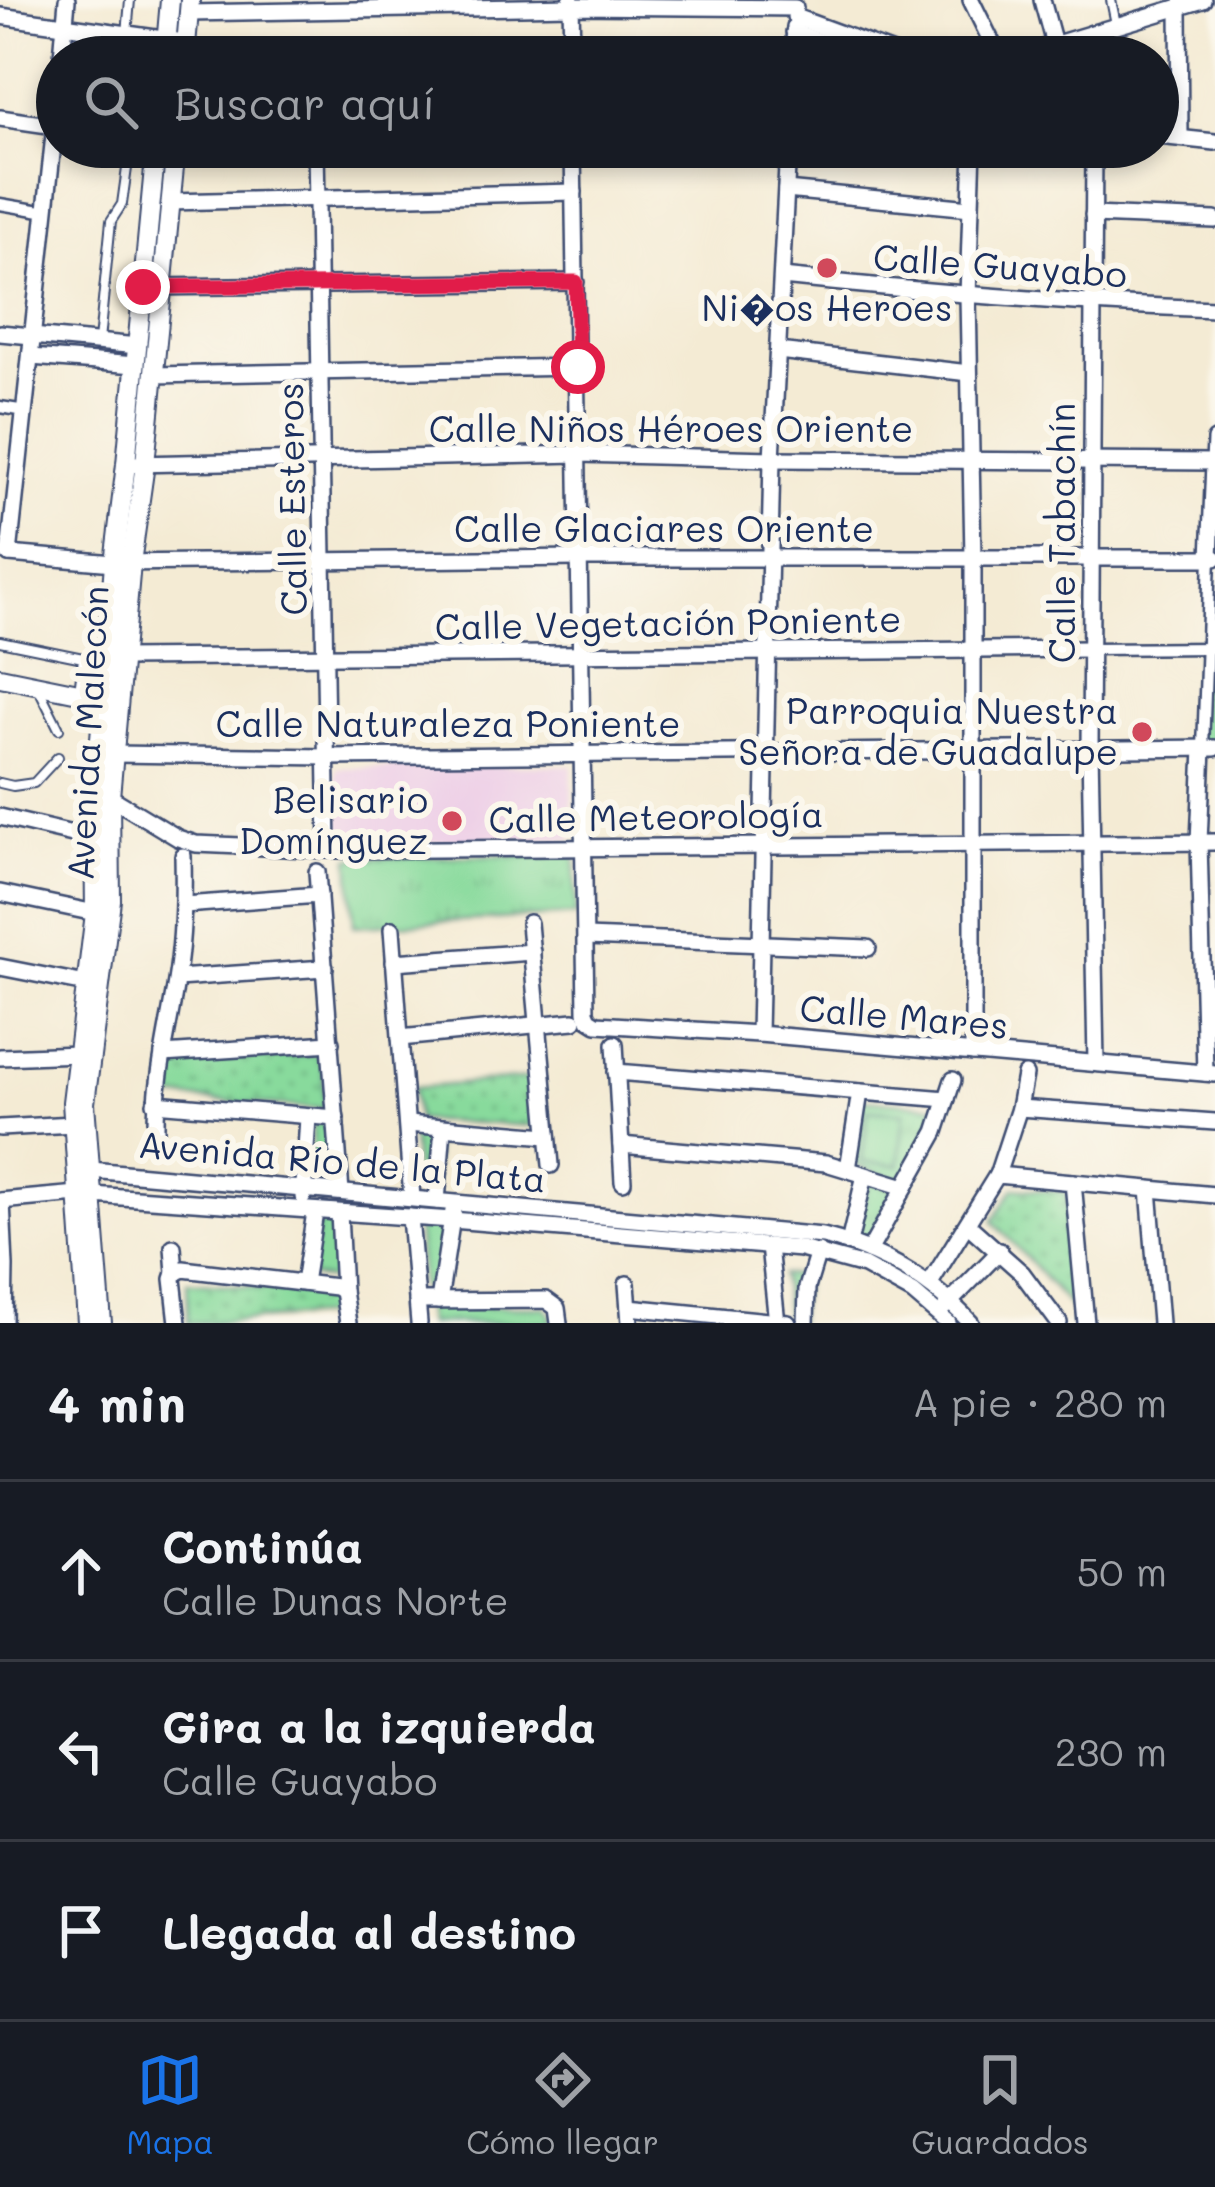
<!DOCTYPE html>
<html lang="es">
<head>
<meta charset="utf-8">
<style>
  body { margin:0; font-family:Mali,sans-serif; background:#242831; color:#f1f3f6 }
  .stop { position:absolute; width:36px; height:36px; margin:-27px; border:9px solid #e11d48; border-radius:50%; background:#fff }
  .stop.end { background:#e11d48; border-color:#fff; box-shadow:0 3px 12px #0008 }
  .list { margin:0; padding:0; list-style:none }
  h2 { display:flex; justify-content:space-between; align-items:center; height:156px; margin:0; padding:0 48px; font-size:51px }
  h2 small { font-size:39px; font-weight:400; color:#9ea1a6 }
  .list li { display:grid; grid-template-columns:78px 1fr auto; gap:36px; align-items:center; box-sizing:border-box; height:180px; padding:0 48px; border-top:3px solid #363941 }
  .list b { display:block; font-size:45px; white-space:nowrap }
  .list p { margin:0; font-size:39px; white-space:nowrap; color:#9ea1a6 }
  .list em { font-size:39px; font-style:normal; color:#9ea1a6 }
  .icon { flex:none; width:66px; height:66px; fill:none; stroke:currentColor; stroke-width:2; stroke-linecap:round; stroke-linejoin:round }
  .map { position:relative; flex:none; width:1215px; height:1323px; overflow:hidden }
  .search { position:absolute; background:#171b24; box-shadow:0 6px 18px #0003; left:36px; right:36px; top:36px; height:132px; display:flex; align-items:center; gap:30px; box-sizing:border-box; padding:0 42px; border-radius:66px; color:#9ea1a6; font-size:45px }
  .sheet { height:696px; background:#171b24 }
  nav { display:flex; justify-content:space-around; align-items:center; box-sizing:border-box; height:168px; border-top:3px solid #363941; background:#171b24; font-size:33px; color:#9ea1a6 }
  nav a { display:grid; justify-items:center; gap:6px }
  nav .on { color:#1a73e8 }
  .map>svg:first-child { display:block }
  .built { fill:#eed0e7 }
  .grass { fill:url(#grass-dots); stroke:#52847d; stroke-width:3 }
  .park { fill:url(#park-tufts); stroke:#52847d; stroke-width:3 }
  .garden { fill:#88da9c; stroke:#52847d; stroke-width:3 }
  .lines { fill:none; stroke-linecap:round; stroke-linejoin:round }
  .service-casing { stroke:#3c4b70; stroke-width:12 }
  .pedestrian-casing { stroke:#3c4b70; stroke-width:15 }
  .minor-casing { stroke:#3c4b70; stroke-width:20 }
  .tertiary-casing { stroke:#3c4b70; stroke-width:22 }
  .service { stroke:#fff; stroke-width:8 }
  .pedestrian { stroke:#fff; stroke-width:10 }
  .minor { stroke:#fff; stroke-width:15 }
  .tertiary { stroke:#fff; stroke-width:18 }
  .route { stroke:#e11d48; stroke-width:15 }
  .poi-dot { fill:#d1495b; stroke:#fbf7ec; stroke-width:4.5 }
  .labels { text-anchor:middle; stroke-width:12; stroke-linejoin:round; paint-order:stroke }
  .street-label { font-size:36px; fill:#1b2f5e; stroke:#fbf7ec }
  .poi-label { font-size:36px; fill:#1b2f5e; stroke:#fbf7ec; text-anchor:end }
</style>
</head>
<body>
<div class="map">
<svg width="1215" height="1323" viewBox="0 0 1215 1323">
  <defs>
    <pattern id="grass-dots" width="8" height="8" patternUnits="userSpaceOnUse" patternTransform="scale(3)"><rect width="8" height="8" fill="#88da9c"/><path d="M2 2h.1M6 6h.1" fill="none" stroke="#75bb89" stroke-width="1.8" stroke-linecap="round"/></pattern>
    <pattern id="park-tufts" width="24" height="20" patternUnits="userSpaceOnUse" patternTransform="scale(3)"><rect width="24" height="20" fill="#88da9c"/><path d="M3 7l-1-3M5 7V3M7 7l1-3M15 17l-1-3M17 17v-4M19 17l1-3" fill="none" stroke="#75bb89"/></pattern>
  </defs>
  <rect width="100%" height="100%" fill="#fbf7ec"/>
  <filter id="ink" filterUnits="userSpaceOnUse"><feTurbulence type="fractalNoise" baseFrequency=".00833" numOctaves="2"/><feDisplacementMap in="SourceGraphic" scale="24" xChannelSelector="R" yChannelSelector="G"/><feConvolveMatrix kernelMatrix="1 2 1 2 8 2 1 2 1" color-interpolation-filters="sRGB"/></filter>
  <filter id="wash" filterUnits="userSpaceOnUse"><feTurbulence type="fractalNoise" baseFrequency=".004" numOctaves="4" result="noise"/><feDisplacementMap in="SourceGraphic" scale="48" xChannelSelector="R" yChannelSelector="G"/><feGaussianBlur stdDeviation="2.7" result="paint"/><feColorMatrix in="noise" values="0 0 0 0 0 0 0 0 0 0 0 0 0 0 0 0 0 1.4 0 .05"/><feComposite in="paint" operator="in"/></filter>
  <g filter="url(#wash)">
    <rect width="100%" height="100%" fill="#f4ebd4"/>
    <!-- built -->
    <path class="built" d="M572,765v75l-235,3 -1,-75z"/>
    <!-- grass -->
    <g class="grass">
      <path d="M322,1054l3,55 -162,-12 6,-35z"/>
      <path d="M530,1078l5,48 -118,-6 -4,-32z"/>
      <path d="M1014,1188l52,4 9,120 -82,-91z"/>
      <path d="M781,1275h24l-8,48h-10z"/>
      <path d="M187,1282l149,12 2,21 -150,8z"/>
    </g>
    <!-- park -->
    <g class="park">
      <path d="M1197,651l18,1v91h-19z"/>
      <path d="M575,855l1,60 -222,11 -4,-68z"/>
      <path d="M863,1099l76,7 -7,24 -28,51 -50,-16z"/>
      <path d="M313,1123l17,2 4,58 -23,-2z"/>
      <path d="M412,1131l24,2 -4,57 -16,-1z"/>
      <path d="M869,1181l30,9 -31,55 -13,-6z"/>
      <path d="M319,1216l14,1 4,63 -27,-3z"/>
      <path d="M417,1224l28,1 -10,63 -14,-1z"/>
      <path d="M425,1306l120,1 6,8 1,8h-125z"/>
    </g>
    <!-- garden -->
    <path class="garden" d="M868,1110l36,3 -5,52 -37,-3z"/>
  </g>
  <g filter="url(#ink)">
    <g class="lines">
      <!-- service casing -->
      <g class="service-casing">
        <g id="service">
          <path d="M1111,0l5,24"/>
          <path d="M125,57l5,-57"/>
          <path d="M99,341l12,-120 11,-17 6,-43 -8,-14"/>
          <path d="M0,641l83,17 -4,34"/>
          <path d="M38,687l21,42"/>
          <path d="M0,783l13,3 21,-3 24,-26"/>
        </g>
      </g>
      <!-- pedestrian casing -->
      <g class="pedestrian-casing">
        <g id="pedestrian">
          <path d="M0,204l47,8"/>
          <path d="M0,407l26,4"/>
          <path d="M1091,649l124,-1"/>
          <path d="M1203,748l7,-190"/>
        </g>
      </g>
      <!-- minor casing -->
      <g class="minor-casing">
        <g id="minor">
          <path d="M571,0l1,57"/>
          <path d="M971,0l28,57"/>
          <path d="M1042,0l12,44"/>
          <path d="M1179,7l1,131"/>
          <path d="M189,13l382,-7 224,2"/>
          <path d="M0,16l177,25"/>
          <path d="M795,17l109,40"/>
          <path d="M794,32l68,25"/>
          <path d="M1092,33l1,24"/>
          <path d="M62,57l5,-57"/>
          <path d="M793,57l2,-30"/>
          <path d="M1013,57l190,-57"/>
          <path d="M0,118l55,8"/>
          <path d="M1158,136l57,6"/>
          <path d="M316,147l12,703"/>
          <path d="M573,147l13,865 3,7 8,5 162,10 456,40"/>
          <path d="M1094,147l-4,601 6,315"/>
          <path d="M786,190l185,18"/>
          <path d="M170,202l404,-10"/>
          <path d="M1093,215l122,5"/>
          <path d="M782,277c144,15 288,27 433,32"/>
          <path d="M152,287l424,-5"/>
          <path d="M0,333l138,13"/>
          <path d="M778,351l191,22"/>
          <path d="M31,357l105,8"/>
          <path d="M153,375l424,-8"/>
          <path d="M135,464l444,-10 193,5 443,3"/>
          <path d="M9,554l105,9 467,-5h634"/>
          <path d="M9,554l48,-447"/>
          <path d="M1210,558l5,-118"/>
          <path d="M122,658l969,-9"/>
          <path d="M1203,748l-4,94 6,231"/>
          <path d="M114,754l213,3 888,-9"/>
          <path d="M110,797l68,41 18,6 132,6 887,-8"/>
          <path d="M0,817l94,22"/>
          <path d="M317,872l24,320"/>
          <path d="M0,893l95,20"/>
          <path d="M184,905l135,-10"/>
          <path d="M529,923l22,242"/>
          <path d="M392,929l20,269"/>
          <path d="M586,937l282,11"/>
          <path d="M394,962l138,-10"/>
          <path d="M0,967l86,17"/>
          <path d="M177,978l148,-10"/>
          <path d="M759,1034l13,-575 16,-312"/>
          <path d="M400,1038l174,-17"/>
          <path d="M615,1044l8,138"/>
          <path d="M973,1053v-495l-5,-262 5,-149"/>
          <path d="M163,1054l168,-11"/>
          <path d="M0,1057l78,-3"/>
          <path d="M616,1072l331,27"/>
          <path d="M155,1103l181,15"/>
          <path d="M1019,1108l196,14"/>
          <path d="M407,1124l141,12"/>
          <path d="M0,1128l74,-4"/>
          <path d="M156,1133c-1,-52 12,-101 20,-152 7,-42 8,-83 7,-125"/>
          <path d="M621,1145l205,18 79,24"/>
          <path d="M80,1169l743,67c57,14 108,44 148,87"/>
          <path d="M848,1169l12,-77"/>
          <path d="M997,1175l218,20"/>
          <path d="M1073,1182l13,141"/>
          <path d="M1149,1189l11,134"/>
          <path d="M303,1197l5,-80"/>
          <path d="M0,1201l78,-7 374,26 349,29 63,17 49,27 35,30"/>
          <path d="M2,1201l3,65 -1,57"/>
          <path d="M437,1201l6,-73"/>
          <path d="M339,1213l4,78 5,32"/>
          <path d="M410,1217l9,106"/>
          <path d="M968,1225l54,48 37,50"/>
          <path d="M849,1243l16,-68"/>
          <path d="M769,1246l8,77"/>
          <path d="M173,1247l2,26 -2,6 5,44"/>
          <path d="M869,1251l67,-119 17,-52"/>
          <path d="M175,1273l8,-4 153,18 7,4"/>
          <path d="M304,1283l11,-71"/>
          <path d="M627,1284l3,39"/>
          <path d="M929,1285l68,-110 22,-67 6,-33"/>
          <path d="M417,1301l129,-1 11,8 2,15"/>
          <path d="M439,1301l14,-90"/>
          <path d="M946,1306l54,-55"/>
          <path d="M629,1307l159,16"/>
          <path d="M806,1323l1,-35 11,-36"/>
        </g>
      </g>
      <!-- tertiary casing -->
      <g class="tertiary-casing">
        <g id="tertiary">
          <path d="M165,57l5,-57"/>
          <path d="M185,57l5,-57"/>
          <path d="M0,677l113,23"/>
          <path d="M87,1323l-15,-221 23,-189 -1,-99 20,-251 12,-99 30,-317"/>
          <path d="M102,1323l-17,-220 26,-203 -1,-103 21,-234 14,-99 31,-317"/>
        </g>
      </g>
      <!-- service -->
      <use href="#service" class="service"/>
      <!-- pedestrian -->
      <use href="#pedestrian" class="pedestrian"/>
      <!-- minor -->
      <use href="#minor" class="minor"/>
      <!-- tertiary -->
      <use href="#tertiary" class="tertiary"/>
    </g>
  </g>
  <g class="lines" filter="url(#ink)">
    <!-- route -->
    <path class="route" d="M143,287l433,-5 2,85"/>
  </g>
  <!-- markers -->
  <g class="poi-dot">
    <circle cx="827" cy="268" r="12"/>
    <circle cx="1142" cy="732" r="12"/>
    <circle cx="452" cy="821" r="12"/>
  </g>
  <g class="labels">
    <!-- street labels -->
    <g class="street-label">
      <text transform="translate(1000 266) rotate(4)" y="13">Calle Guayabo</text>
      <text x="671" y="442">Calle Niños Héroes Oriente</text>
      <text transform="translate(292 499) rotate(-91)" y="13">Calle Esteros</text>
      <text x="664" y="542">Calle Glaciares Oriente</text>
      <text transform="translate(1062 533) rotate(-90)" y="13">Calle Tabachín</text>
      <text transform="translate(668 623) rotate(-1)" y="13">Calle Vegetación Poniente</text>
      <text x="448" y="737">Calle Naturaleza Poniente</text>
      <text transform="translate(88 733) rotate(-87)" y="13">Avenida Malecón</text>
      <text transform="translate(656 817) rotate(-1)" y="13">Calle Meteorología</text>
      <text transform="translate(904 1017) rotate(5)" y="13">Calle Mares</text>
      <text transform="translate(342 1162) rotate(5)" y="13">Avenida Río de la Plata</text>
    </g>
    <!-- poi labels -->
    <g class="poi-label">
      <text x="827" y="321" text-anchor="middle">Ni�os Heroes</text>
      <text x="1118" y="724">Parroquia Nuestra<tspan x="1118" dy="41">Señora de Guadalupe</tspan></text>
      <text x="428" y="813">Belisario<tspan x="428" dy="41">Domínguez</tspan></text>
    </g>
  </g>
</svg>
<div class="stop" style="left:578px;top:367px"></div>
<div class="stop end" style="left:143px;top:287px"></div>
<div class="search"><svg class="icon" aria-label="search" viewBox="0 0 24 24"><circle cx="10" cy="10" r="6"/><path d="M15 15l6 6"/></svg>Buscar aquí</div>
</div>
<section class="sheet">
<h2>4 min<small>A pie · 280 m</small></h2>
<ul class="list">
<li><svg class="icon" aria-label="ahead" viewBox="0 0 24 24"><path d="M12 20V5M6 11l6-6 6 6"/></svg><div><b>Continúa</b><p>Calle Dunas Norte</p></div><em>50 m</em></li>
<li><svg class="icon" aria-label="left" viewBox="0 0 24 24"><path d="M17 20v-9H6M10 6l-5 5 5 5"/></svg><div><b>Gira a la izquierda</b><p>Calle Guayabo</p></div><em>230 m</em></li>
<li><svg class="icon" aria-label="arrive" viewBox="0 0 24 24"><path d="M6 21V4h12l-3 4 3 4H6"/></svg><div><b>Llegada al destino</b></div></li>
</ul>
</section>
<nav>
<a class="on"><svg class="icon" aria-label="map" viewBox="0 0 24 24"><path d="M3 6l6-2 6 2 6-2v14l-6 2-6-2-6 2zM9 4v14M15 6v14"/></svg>Mapa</a>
<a><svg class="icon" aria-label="directions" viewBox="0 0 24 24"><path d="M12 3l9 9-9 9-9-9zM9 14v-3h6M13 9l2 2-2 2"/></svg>Cómo llegar</a>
<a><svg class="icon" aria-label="saved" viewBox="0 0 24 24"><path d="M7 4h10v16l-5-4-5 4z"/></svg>Guardados</a>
</nav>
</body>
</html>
